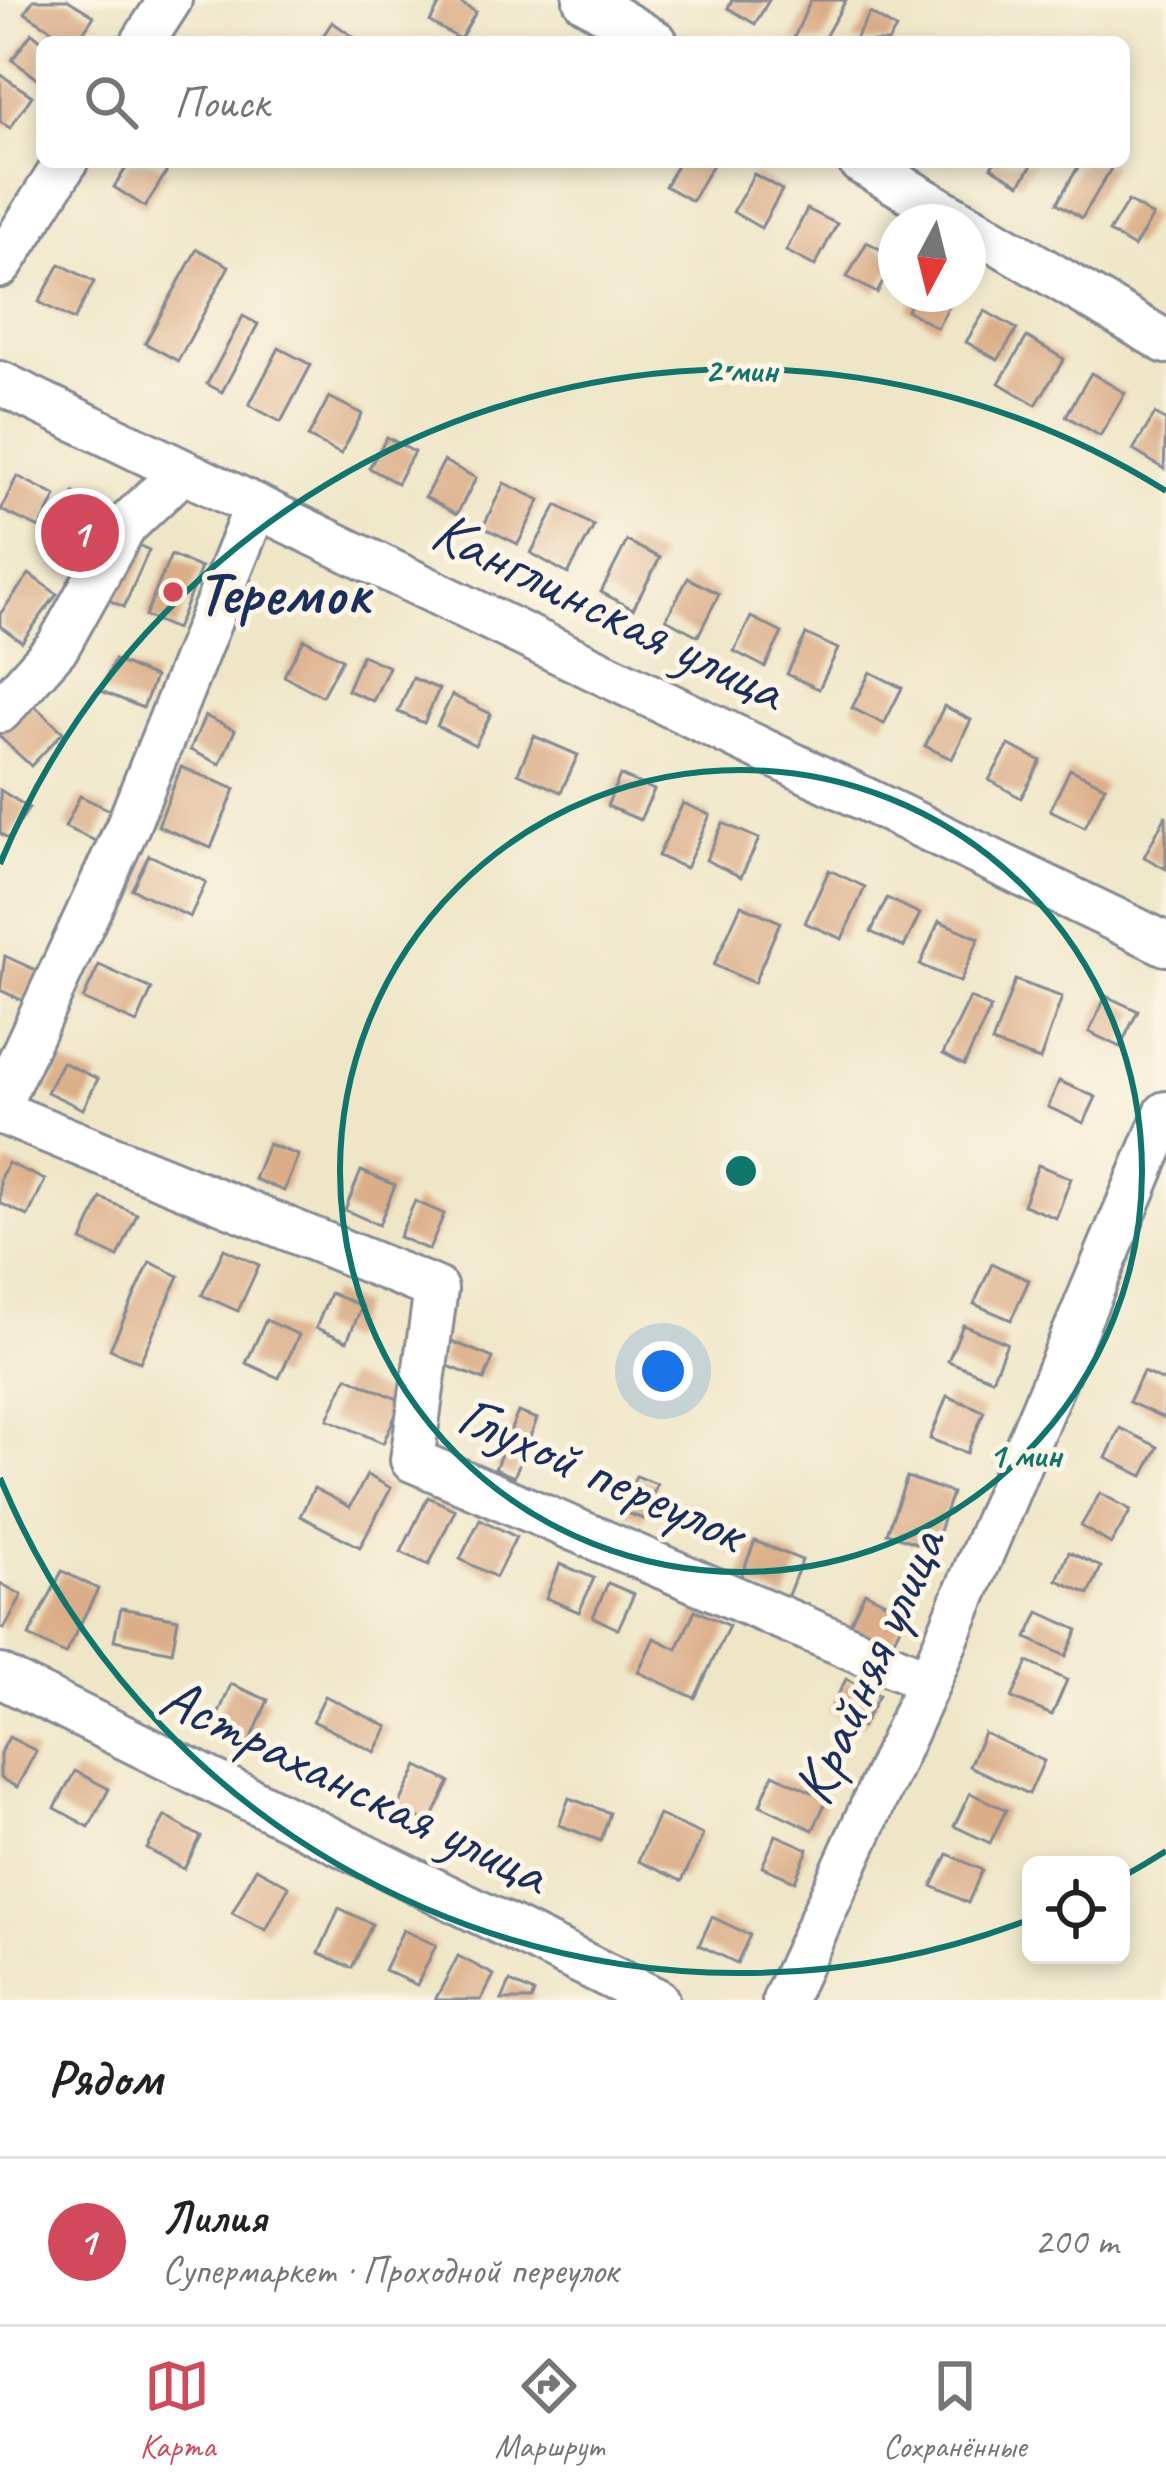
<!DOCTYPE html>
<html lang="ru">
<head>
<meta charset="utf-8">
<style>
  body { margin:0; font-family:Caveat,sans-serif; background:#f2f2f2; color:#222 }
  .controls { position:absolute; right:36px; bottom:36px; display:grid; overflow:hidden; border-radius:18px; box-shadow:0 6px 18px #0003 }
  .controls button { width:108px; height:108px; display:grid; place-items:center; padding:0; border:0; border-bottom:3px solid #e0e0e0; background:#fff; color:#222; font:60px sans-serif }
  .compass { position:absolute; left:878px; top:204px; width:108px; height:108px; border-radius:50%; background:#fff; box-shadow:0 6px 18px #0003; rotate:187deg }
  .you { position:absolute; left:663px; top:1371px; width:42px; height:42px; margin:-30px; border:9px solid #fff; border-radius:50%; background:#1a73e8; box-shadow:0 0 0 18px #1a73e833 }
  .badge { display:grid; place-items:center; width:78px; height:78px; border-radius:50%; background:#d1495b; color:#fff; font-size:39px; font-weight:700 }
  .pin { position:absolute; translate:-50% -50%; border:6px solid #fff; box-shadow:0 3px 12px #0006 }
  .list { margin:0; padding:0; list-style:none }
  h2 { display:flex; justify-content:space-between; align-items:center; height:156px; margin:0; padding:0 48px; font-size:51px }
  h2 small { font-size:39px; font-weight:400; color:#767676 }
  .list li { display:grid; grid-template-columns:78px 1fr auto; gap:36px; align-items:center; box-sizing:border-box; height:168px; padding:0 48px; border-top:3px solid #e0e0e0 }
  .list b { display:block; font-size:45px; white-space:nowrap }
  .list p { margin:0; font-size:39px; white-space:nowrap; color:#767676 }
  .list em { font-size:39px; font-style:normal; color:#767676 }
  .icon { flex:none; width:66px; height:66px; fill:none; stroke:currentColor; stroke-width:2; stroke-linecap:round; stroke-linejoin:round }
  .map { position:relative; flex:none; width:1166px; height:2000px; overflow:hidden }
  .search { position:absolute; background:#fff; box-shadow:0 6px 18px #0003; left:36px; right:36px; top:36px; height:132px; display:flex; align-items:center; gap:30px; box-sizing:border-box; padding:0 42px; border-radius:18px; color:#767676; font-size:45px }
  .sheet { height:324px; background:#fff }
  nav { display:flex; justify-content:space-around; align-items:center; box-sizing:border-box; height:168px; border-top:3px solid #e0e0e0; background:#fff; font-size:33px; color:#767676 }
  nav a { display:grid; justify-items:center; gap:6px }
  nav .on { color:#d1495b }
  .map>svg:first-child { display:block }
  .building { fill:#dbae89 }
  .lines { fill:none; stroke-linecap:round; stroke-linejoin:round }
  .minor-casing { stroke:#858a93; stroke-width:48 }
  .minor { stroke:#fff; stroke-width:42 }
  .ring { fill:none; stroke:#0f766e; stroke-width:6 }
  .poi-dot { fill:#d1495b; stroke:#fcf5e5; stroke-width:4.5 }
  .labels { text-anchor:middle; stroke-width:10; stroke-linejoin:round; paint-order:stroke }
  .poi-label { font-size:60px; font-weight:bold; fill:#1b2f5e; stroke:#fcf5e5; text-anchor:start }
  .street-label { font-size:60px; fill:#1b2f5e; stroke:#fcf5e5 }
  .centre { fill:#0f766e; stroke:#fcf5e5; stroke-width:6 }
  .ring-label { font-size:36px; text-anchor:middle; font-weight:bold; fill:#0f766e; stroke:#fcf5e5; stroke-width:10; stroke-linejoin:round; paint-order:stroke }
</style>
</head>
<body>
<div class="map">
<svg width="1166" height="2000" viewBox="0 0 1166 2000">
  <rect width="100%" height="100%" fill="#fcf5e5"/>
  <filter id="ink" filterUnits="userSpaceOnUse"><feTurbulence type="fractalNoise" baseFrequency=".00833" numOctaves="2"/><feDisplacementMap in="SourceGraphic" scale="24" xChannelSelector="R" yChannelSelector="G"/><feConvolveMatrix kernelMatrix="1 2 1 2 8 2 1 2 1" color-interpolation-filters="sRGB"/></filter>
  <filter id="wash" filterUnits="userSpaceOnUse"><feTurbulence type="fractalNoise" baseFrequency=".004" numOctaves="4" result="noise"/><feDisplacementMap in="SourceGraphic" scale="48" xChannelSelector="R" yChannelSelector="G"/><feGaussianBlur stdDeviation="2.7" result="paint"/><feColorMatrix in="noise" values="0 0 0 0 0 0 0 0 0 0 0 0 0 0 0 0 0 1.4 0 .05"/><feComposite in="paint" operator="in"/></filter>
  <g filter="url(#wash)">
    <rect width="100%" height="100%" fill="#efe6c8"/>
    <g id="blocks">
      <!-- building -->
      <g class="building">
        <path d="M33,0h35l26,16 -17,26h-6l-46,-29z"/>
        <path d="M442,0h13l21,12 -16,27 -30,-17z"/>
        <path d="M732,0h37l-14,24 -27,-16z"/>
        <path d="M811,0h35l-24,42h-30z"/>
        <path d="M870,13l26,16 -8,13h-35z"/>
        <path d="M332,22l29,20h-42z"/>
        <path d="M32,33l10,8v41l-30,-22z"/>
        <path d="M0,74l32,22 -22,32 -10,-6z"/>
        <path d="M130,162h23l14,9 -22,36 -31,-20z"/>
        <path d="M679,162h35l-22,39 -27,-15z"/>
        <path d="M994,162h40l-14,22 -29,-17z"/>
        <path d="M1081,162l32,3 -31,53 -25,-15z"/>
        <path d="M754,174l28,16 -21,38 -28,-16z"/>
        <path d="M1128,201l25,15 -19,31 -25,-15z"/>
        <path d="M807,209l30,15 -22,42 -29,-15z"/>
        <path d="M867,242l29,16 -19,35 -30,-16z"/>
        <path d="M197,249l32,17 -51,95 -33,-18z"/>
        <path d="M60,264l34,18 -20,38 -35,-18z"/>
        <path d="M916,294h40l-19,34 -30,-18z"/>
        <path d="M985,311l32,18 -19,31 -32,-18z"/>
        <path d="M243,316l15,8 -36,68 -15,-8z"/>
        <path d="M1027,337l37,22 -28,46 -37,-22z"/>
        <path d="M279,348l32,17 -30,57 -32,-17z"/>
        <path d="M1091,373l34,20 -25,43 -34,-20z"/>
        <path d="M329,397l33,17 -21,40 -33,-17z"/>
        <path d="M1155,414l11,7 -2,48 -31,-19z"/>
        <path d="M387,437l27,15 -17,31 -28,-15z"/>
        <path d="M444,461l32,17 -19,36 -32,-17z"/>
        <path d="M17,476l39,20 -16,32 -39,-18z"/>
        <path d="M504,483l36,17 -22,44 -35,-17z"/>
        <path d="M74,493l43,24 -31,56 -43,-23z"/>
        <path d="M557,505l37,21 -26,48 -37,-21z"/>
        <path d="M125,539l24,11 -25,57 -24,-11z"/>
        <path d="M627,541l33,17 -27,51 -32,-17z"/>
        <path d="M171,555l30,13 -25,61 -31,-13z"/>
        <path d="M29,574l28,20 -35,48 -22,-16v-12z"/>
        <path d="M688,578l31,16 -21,42 -32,-17z"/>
        <path d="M751,617l31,16 -17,34 -31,-16z"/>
        <path d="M806,634l32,15 -19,40 -32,-15z"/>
        <path d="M304,639l38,20 -20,37 -38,-20z"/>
        <path d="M362,655l27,12 -16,34 -26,-11z"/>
        <path d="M114,660l41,17 -12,31 -42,-17z"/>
        <path d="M870,672l32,16 -18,36 -32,-16z"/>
        <path d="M413,678l26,11 -15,34 -26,-11z"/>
        <path d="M452,695l39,19 -16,31 -38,-19z"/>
        <path d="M27,699l36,33 -32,34 -31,-29v-10z"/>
        <path d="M944,706l27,14 -19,39 -27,-13z"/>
        <path d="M205,716l30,14 -15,34 -30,-14z"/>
        <path d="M534,736l44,19 -17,37 -43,-19z"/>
        <path d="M1009,745l32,16 -20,37 -32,-18z"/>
        <path d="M181,767l54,22 -24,59 -53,-22z"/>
        <path d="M1070,769l35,17 -20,41 -35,-17z"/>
        <path d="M620,775l34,15 -14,30 -33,-14z"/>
        <path d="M0,790l29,18 -20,31 -9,-6z"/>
        <path d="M80,796l30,14 -14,31 -31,-14z"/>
        <path d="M683,803l27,12 -24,53 -28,-12z"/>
        <path d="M1166,815v54l-22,-12z"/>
        <path d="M723,823l36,16 -18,38 -35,-17z"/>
        <path d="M149,855l57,27 -16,35 -58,-28z"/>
        <path d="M829,870l36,17 -23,52 -37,-16z"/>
        <path d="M887,898l33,16 -16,33 -33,-15z"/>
        <path d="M741,905l39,17 -26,61 -40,-18z"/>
        <path d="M939,921l40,17 -19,44 -40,-17z"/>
        <path d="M5,956l35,16 -14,30 -26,-12z"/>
        <path d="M99,965l53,24 -15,34 -54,-24z"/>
        <path d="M1015,980l47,17 -22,63 -48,-17z"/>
        <path d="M1106,996l32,15 -18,36 -31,-15z"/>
        <path d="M970,998l21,10 -27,57 -21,-11z"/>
        <path d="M62,1062l36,17 -15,30 -36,-17z"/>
        <path d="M1059,1081l37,16 -12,26 -36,-16z"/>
        <path d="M268,1144l30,11 -14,36 -30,-12z"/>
        <path d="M8,1163l37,17 -17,36 -28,-13v-25z"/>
        <path d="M1038,1165l33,13 -15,40 -33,-13z"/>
        <path d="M361,1171l34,14 -16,40 -34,-15z"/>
        <path d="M101,1198l36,16 -19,43 -36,-16z"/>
        <path d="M415,1201l29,13 -15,36 -30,-13z"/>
        <path d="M224,1249l35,16 -21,46 -36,-16z"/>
        <path d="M150,1262l29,14 -39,86 -30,-13z"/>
        <path d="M992,1264l37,16 -18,40 -37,-16z"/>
        <path d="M330,1293l32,13 -15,35 -31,-13z"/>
        <path d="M266,1320l33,15 -20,43 -33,-15z"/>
        <path d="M963,1325l44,18 -15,36 -44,-18z"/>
        <path d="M449,1340l44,18 -9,22 -44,-17z"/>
        <path d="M1143,1372l23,10 -2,36 -35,-16z"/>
        <path d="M347,1377l55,24 -19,42 -55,-24z"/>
        <path d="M947,1396l37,15 -17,42 -37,-14z"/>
        <path d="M518,1412l19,7 -23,58 -19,-8z"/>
        <path d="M1120,1428l38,19 -15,29 -37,-18z"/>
        <path d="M367,1475l24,13 -31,59 -60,-31 14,-28 36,19z"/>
        <path d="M636,1476l21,8 -14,35 -21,-8z"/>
        <path d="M907,1477l45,16 -19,56 -46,-16z"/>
        <path d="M1100,1493l31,17 -20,34 -30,-18z"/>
        <path d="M428,1497l27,13 -26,55 -28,-13z"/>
        <path d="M480,1519l36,18 -20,40 -36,-18z"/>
        <path d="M755,1541l47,19 -16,40 -47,-19z"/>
        <path d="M1069,1552l32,15 -12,27 -32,-14z"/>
        <path d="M560,1564l34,14 -15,34 -33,-14z"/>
        <path d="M62,1571l36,18 -33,65 -36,-18z"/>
        <path d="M0,1583l22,12 -18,34 -4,-2z"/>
        <path d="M608,1583l26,11 -16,35 -25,-12z"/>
        <path d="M865,1592l42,21 -19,38 -42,-20z"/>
        <path d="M121,1608l57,11 -6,33 -58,-12z"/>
        <path d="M695,1610l34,16 -34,72 -57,-26 16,-34 23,11z"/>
        <path d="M1039,1612l39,18 -12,26 -39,-18z"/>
        <path d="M1028,1662l39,18 -15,35 -40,-17z"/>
        <path d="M846,1679l33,16 -17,32 -32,-16z"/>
        <path d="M231,1684l37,16 -20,47 -37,-15z"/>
        <path d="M325,1696l63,31 -13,25 -62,-31z"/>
        <path d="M984,1733l60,28 -15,33 -60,-28z"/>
        <path d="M9,1737l27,14 -19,36 -17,-9v-24z"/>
        <path d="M418,1766l32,16 -20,41 -32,-16z"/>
        <path d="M75,1771l34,18 -20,38 -34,-19z"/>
        <path d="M773,1774l54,25 -14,31 -53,-25z"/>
        <path d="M970,1793l36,17 -16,33 -36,-17z"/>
        <path d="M569,1798l41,15 -9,28 -42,-16z"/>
        <path d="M659,1815l44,20 -21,46 -44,-20z"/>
        <path d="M165,1816l36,21 -17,32 -37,-20z"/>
        <path d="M776,1835l32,14 -13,32 -33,-14z"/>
        <path d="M948,1854l34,16 -14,33 -36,-17z"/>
        <path d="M256,1868l33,18 -23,44 -34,-17z"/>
        <path d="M339,1908l33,16 -20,44 -33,-15z"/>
        <path d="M712,1917l38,18 -13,28 -38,-18z"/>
        <path d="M403,1930l33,15 -19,40 -33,-15z"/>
        <path d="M458,1956l36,19 -13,25h-46z"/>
        <path d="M510,1982l24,11 -3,7h-29z"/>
      </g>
    </g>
  </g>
  <g filter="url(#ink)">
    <use href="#blocks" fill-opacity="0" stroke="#858a93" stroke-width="3"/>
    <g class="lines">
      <!-- minor casing -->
      <g class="minor-casing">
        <g id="minor">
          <path d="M585,0l71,42"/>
          <path d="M143,42l27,-42"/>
          <path d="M860,162l102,60"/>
          <path d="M968,225l198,117"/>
          <path d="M0,266l66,-104"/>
          <path d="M0,383l1166,561"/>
          <path d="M0,711l58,-65 66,-119 56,-53"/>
          <path d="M0,1103l127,-275 129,-322"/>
          <path d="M0,1112l436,177 -24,171 517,221"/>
          <path d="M0,1676l657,324"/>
          <path d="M784,2000l145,-319 237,-568"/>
        </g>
      </g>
      <!-- minor -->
      <use href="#minor" class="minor"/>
    </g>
  </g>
  <!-- distance rings -->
  <g class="ring">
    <circle cx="741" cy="1171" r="401"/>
    <path d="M1166 1851A802 802 0 0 1 1124 1876M1028 1920A802 802 0 0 1 0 1478M0 864A802 802 0 0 1 1166 491"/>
  </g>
  <!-- markers -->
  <circle class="poi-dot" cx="173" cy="592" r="12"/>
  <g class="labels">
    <!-- poi labels -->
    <g class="poi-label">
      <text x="197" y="613">Теремок</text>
    </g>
    <!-- street labels -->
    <g class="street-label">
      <text transform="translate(609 609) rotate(26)" y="21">Канглинская улица</text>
      <text transform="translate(602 1472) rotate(24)" y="21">Глухой переулок</text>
      <text transform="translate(867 1666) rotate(-66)" y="21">Крайняя улица</text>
      <text transform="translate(355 1784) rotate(26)" y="21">Астраханская улица</text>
    </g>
  </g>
  <circle cx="741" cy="1171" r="18" class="centre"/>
  <g class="ring-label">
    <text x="741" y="382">2 мин</text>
    <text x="1025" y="1467">1 мин</text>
  </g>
</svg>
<div class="controls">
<button><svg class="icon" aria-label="locate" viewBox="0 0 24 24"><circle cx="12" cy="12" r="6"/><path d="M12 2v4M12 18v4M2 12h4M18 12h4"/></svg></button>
</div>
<svg class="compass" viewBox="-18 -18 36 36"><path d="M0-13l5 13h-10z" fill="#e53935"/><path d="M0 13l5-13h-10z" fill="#767676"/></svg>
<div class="you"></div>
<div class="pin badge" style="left:80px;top:533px">1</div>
<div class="search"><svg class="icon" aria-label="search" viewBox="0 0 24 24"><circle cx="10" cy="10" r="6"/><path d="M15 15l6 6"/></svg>Поиск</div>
</div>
<section class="sheet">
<h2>Рядом<small></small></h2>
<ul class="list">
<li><span class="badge">1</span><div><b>Лилия</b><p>Супермаркет · Проходной переулок</p></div><em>200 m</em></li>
</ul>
</section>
<nav>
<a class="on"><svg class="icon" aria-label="map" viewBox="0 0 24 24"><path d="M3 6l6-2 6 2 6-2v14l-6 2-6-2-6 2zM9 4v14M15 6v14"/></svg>Карта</a>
<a><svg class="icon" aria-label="directions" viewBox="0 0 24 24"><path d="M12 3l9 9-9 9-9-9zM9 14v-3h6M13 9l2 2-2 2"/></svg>Маршрут</a>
<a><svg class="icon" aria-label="saved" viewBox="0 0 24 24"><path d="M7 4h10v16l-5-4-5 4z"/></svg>Сохранённые</a>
</nav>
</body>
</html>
